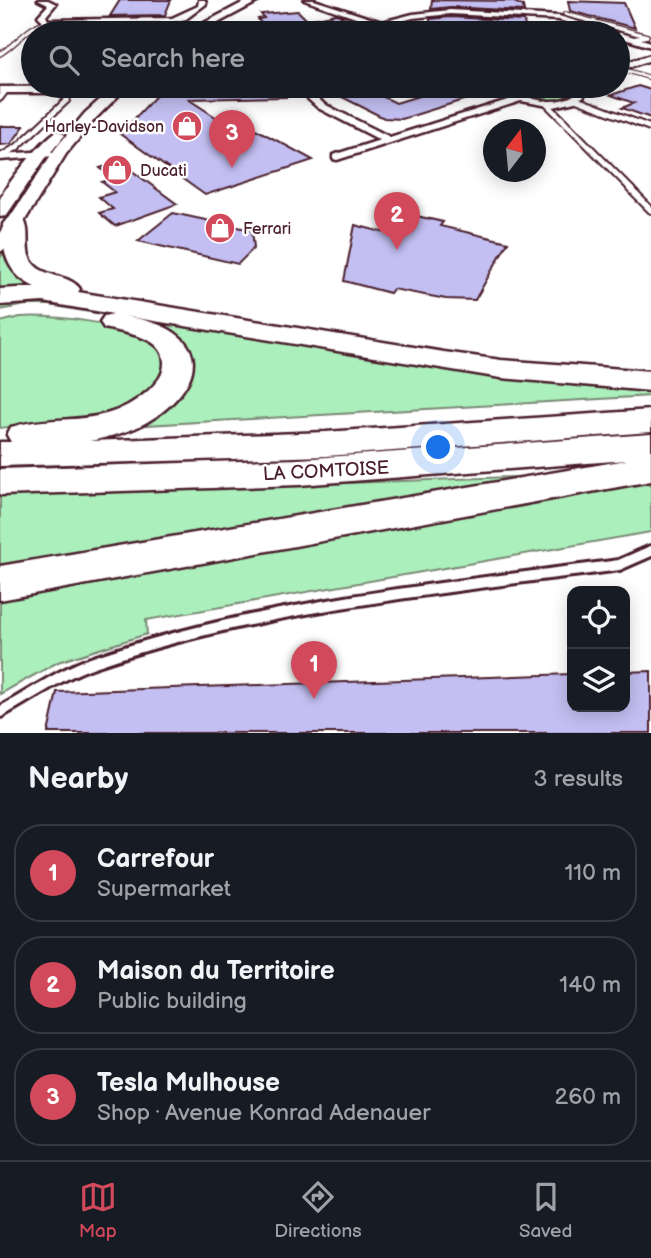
<!DOCTYPE html>
<html lang="en">
<head>
<meta charset="utf-8">
<style>
  body { margin:0; font-family:"Balsamiq Sans",sans-serif; background:#20242c; color:#f1f3f6 }
  .controls { position:absolute; right:21px; bottom:21px; display:grid; overflow:hidden; border-radius:14px; box-shadow:0 4px 18px #0003 }
  .controls button { width:63px; height:63px; display:grid; place-items:center; padding:0; border:0; border-bottom:2px solid #363941; background:#171b24; color:#f1f3f6; font:35px sans-serif }
  .compass { position:absolute; left:483px; top:119px; width:63px; height:63px; border-radius:50%; background:#171b24; box-shadow:0 4px 18px #0003; rotate:16deg }
  .you { position:absolute; left:439px; top:448px; width:24px; height:24px; margin:-18px; border:5px solid #fff; border-radius:50%; background:#1a73e8; box-shadow:0 0 0 10px #1a73e833 }
  .badge { display:grid; place-items:center; width:46px; height:46px; border-radius:50%; background:#d1495b; color:#fff; font-size:23px; font-weight:700 }
  .pin { position:absolute; translate:-50% -58px; filter:drop-shadow(0 2px 4px #0008) }
  .pin::after { content:''; position:absolute; top:37px; width:24px; height:21px; background:inherit; clip-path:polygon(0 0,100% 0,50% 100%) }
  .list { margin:0; padding:0; list-style:none }
  h2 { display:flex; justify-content:space-between; align-items:center; height:91px; margin:0; padding:0 28px; font-size:30px }
  h2 small { font-size:23px; font-weight:400; color:#9ea1a6 }
  .list li { display:grid; grid-template-columns:46px 1fr auto; gap:21px; align-items:center; box-sizing:border-box; height:98px; margin:0 14px 14px; padding:0 14px; border:2px solid #363941; border-radius:28px }
  .list b { display:block; font-size:26px; white-space:nowrap }
  .list p { margin:0; font-size:23px; white-space:nowrap; color:#9ea1a6 }
  .list em { font-size:23px; font-style:normal; color:#9ea1a6 }
  .icon { flex:none; width:38px; height:38px; fill:none; stroke:currentColor; stroke-width:2; stroke-linecap:round; stroke-linejoin:round }
  .map { position:relative; flex:none; width:651px; height:733px; overflow:hidden }
  .search { position:absolute; background:#171b24; box-shadow:0 4px 18px #0003; left:21px; right:21px; top:21px; height:77px; display:flex; align-items:center; gap:18px; box-sizing:border-box; padding:0 24px; border-radius:38px; color:#9ea1a6; font-size:26px }
  .sheet { height:427px; background:#171b24 }
  nav { display:flex; justify-content:space-around; align-items:center; box-sizing:border-box; height:98px; border-top:2px solid #363941; background:#171b24; font-size:19px; color:#9ea1a6 }
  nav a { display:grid; justify-items:center; gap:4px }
  nav .on { color:#d1495b }
  .map>svg:first-child { display:block }
  .green { fill:#abf0bc; stroke:#7a8874; stroke-width:2 }
  .building { fill:#c3bff2; stroke:#4a1f2b; stroke-width:2 }
  .lines { fill:none; stroke-linecap:round; stroke-linejoin:round }
  .lane-far3-casing { stroke:#4a1f2b; stroke-width:6 }
  .lane-far2-casing { stroke:#4a1f2b; stroke-width:9 }
  .lane-far1-casing { stroke:#4a1f2b; stroke-width:10 }
  .lane-casing { stroke:#4a1f2b; stroke-width:16 }
  .street-casing { stroke:#4a1f2b; stroke-width:5 }
  .secondary-casing { stroke:#4a1f2b; stroke-width:5 }
  .highway-casing { stroke:#4a1f2b; stroke-width:5 }
  .lane-far3 { stroke:#fff; stroke-width:3.5 }
  .lane-far2 { stroke:#fff; stroke-width:5 }
  .lane-far1 { stroke:#fff; stroke-width:6 }
  .lane { stroke:#fff; stroke-width:10 }
  .street { fill:#fff; fill-rule:evenodd }
  .secondary { fill:#fff; fill-rule:evenodd }
  .highway { fill:#fff; fill-rule:evenodd }
  .labels { text-anchor:middle; stroke-width:5; stroke-linejoin:round; paint-order:stroke }
  .far-poi-label { font-size:16px; fill:#4a1f2b; stroke:#fff; text-anchor:start }
  .street-label { font-size:19px; fill:#4a1f2b; stroke:#fff }
</style>
</head>
<body>
<div class="map">
<svg width="651" height="733" viewBox="0 0 651 733">
  <rect width="100%" height="100%" fill="#fff"/>
  <filter id="ink" filterUnits="userSpaceOnUse"><feTurbulence type="fractalNoise" baseFrequency=".0143" numOctaves="2"/><feDisplacementMap in="SourceGraphic" scale="14" xChannelSelector="R" yChannelSelector="G"/><feConvolveMatrix kernelMatrix="1 2 1 2 8 2 1 2 1" color-interpolation-filters="sRGB"/></filter>
  <g filter="url(#ink)">
    <!-- green -->
    <g class="green">
      <path d="M520,86h45l9,7c-13,14 -40,9 -54,0z"/>
      <path d="M5,250l8,18 26,19 -39,3v-32z"/>
      <path d="M41,301l610,86v9l-523,30 59,-54 -53,-52 -84,-15h-24l-26,5v-8z"/>
      <path d="M20,317c30,-2 111,6 134,25 5,4 9,12 13,18l-11,31 -49,25 -107,12v-106z"/>
      <path d="M539,476l-539,93v-73z"/>
      <path d="M651,480v52l-505,88 1,14 -89,28 -58,32v-98z"/>
    </g>
    <!-- building -->
    <g class="building">
      <path d="M120,0h51l-6,15 -55,1z"/>
      <path d="M432,0l80,1 11,5 1,5 -74,-4 -19,2z"/>
      <path d="M568,1l56,2 11,25 -65,-17z"/>
      <path d="M298,11l9,9 29,-6 7,2 -29,17h-46l-10,-14 6,-1 -3,-4z"/>
      <path d="M450,17l74,4 2,12h-97l1,-14z"/>
      <path d="M165,86h121v11l-98,2 49,32 15,-4 61,33 -108,35 -85,-61z"/>
      <path d="M341,86h34l-2,6 23,11 39,-12 -12,-5h50l13,7 -84,26 -18,-1 -46,-23z"/>
      <path d="M638,86l13,4v28l-29,-10 12,-5 -23,-8z"/>
      <path d="M0,126h24l-13,18 -11,1z"/>
      <path d="M120,162l57,42 -62,22 -16,-13 14,-4 -14,-12 16,-5 -13,-10 12,-3 -14,-11z"/>
      <path d="M173,213l79,17 2,18 -16,16 -100,-23z"/>
      <path d="M403,213l40,9 -3,4 68,16 -33,58 -29,-1 -53,-10 -3,4 -46,-12 11,-56 31,8z"/>
      <path d="M651,671v62h-603l9,-41 515,-18v33h53v-35z"/>
    </g>
    <g class="lines">
      <!-- lane-far3 casing -->
      <g class="lane-far3-casing">
        <g id="lane-far3">
          <path d="M565,14l82,22 -14,3"/>
          <path d="M0,54c18,-11 28,-28 46,-32"/>
          <path d="M618,68l33,10"/>
        </g>
      </g>
      <!-- lane-far2 casing -->
      <g class="lane-far2-casing">
        <g id="lane-far2">
          <path d="M0,98l6,-8"/>
          <path d="M575,99l76,29"/>
          <path d="M546,103l86,87"/>
          <path d="M0,157l17,-10 50,-47 1,-10"/>
        </g>
      </g>
      <!-- lane-far1 casing -->
      <g class="lane-far1-casing">
        <path id="lane-far1" d="M630,189l21,21"/>
      </g>
      <!-- lane casing -->
      <g class="lane-casing">
        <path id="lane" d="M0,712c30,-16 61,-39 94,-50 167,-57 351,-74 525,-97l32,-14"/>
      </g>
      <!-- street casing -->
      <g class="street-casing">
        <g id="street">
          <path d="M38,0h10l8,4 -10,12 2,4 124,-2 26,-12 1,-6h6l1,4 -20,15 -14,3 -126,2 -8,-8 10,-11z"/>
          <path d="M304,0h10l68,22 31,-8 37,-4 109,6 57,17h-12l-45,-13 -109,-6 -37,4 -23,6 24,9c-12,0 -23,-7 -34,-7 -13,0 -25,7 -39,7l32,-9z"/>
          <path d="M616,33h5l30,9v5l-33,-10z"/>
          <path d="M651,55v5l-33,11v-6z"/>
          <path d="M101,86l-4,3 -36,4h-61v-6z"/>
          <path d="M311,86h8l-1,12 6,6 66,33 124,-39 -7,-6 2,-6h8v5c16,11 40,14 57,4l-7,-9h9l6,4 2,6 -9,6 -21,5 -33,-6 -184,59 -4,-1v-4l47,-15 -62,-32 -10,-9z"/>
          <path d="M50,151l5,3 -1,2 -54,4v-6z"/>
        </g>
      </g>
      <!-- secondary casing -->
      <g class="secondary-casing">
        <g id="secondary">
          <path d="M248,0h13l-62,33h-14z"/>
          <path d="M115,86h13l-33,33 -29,35 -57,92 -9,6v-20l55,-83 30,-36z"/>
          <path d="M58,131l7,4 -20,24 -39,57 -6,1c0,-5 0,-12 0,-17 3,-12 47,-66 58,-69z"/>
        </g>
      </g>
      <!-- highway casing -->
      <g class="highway-casing">
        <g id="highway">
          <path d="M15,217l8,2c9,12 0,30 9,43 11,16 38,12 48,27l-2,3 366,60 57,8 150,11v20l-150,-13 -377,-62c17,3 37,7 51,17 41,29 3,72 -28,89 -17,10 -38,15 -57,19l236,-9 325,-22v22l-325,24 -326,10v-24h11l-4,-7 4,-8c51,-15 92,4 138,-37 8,-8 15,-15 15,-27 1,-27 -41,-30 -60,-35l-4,-6 4,-6 9,-2 -70,-12 -43,3v-16l35,-2c-28,-13 -33,-34 -32,-63l4,-5z"/>
          <path d="M651,434v47l-651,119v-34l627,-106 -328,25 -299,10v-26l299,-10z"/>
        </g>
      </g>
      <!-- lane-far3 -->
      <use href="#lane-far3" class="lane-far3"/>
      <!-- lane-far2 -->
      <use href="#lane-far2" class="lane-far2"/>
      <!-- lane-far1 -->
      <use href="#lane-far1" class="lane-far1"/>
      <!-- lane -->
      <use href="#lane" class="lane"/>
      <!-- street -->
      <use href="#street" class="street"/>
      <!-- secondary -->
      <use href="#secondary" class="secondary"/>
      <!-- highway -->
      <use href="#highway" class="highway"/>
    </g>
  </g>
  <!-- icons -->
  <defs>
    <g id="shop-disc" transform="scale(1.575)"><circle r="9.5" fill="#d1495b" stroke="#fff"/><path d="M-5-2.5h2.3a2.7 3.5 0 0 1 5.4 0H5L5.5 6h-11ZM-1.5-2.5h3a1.5 2.3 0 0 0-3 0Z" fill="#fff"/></g>
  </defs>
  <g fill-rule="evenodd">
    <use href="#shop-disc" x="187" y="126"/>
    <use href="#shop-disc" x="117" y="170"/>
    <use href="#shop-disc" x="220" y="228"/>
  </g>
  <g class="labels">
    <!-- far-poi labels -->
    <g class="far-poi-label">
      <text x="164" y="132" text-anchor="end">Harley-Davidson</text>
      <text x="140" y="176">Ducati</text>
      <text x="243" y="234">Ferrari</text>
    </g>
    <!-- street labels -->
    <g class="street-label">
      <text transform="translate(326 470) rotate(-3)" y="7">LA COMTOISE</text>
    </g>
  </g>
</svg>
<div class="controls">
<button><svg class="icon" aria-label="locate" viewBox="0 0 24 24"><circle cx="12" cy="12" r="6"/><path d="M12 2v4M12 18v4M2 12h4M18 12h4"/></svg></button>
<button><svg class="icon" aria-label="layers" viewBox="0 0 24 24"><path d="M12 4l9 5-9 5-9-5zM3 14l9 5 9-5"/></svg></button>
</div>
<svg class="compass" viewBox="-18 -18 36 36"><path d="M0-13l5 13h-10z" fill="#e53935"/><path d="M0 13l5-13h-10z" fill="#9ea1a6"/></svg>
<div class="you"></div>
<div class="pin badge" style="left:314px;top:699px">1</div>
<div class="pin badge" style="left:397px;top:250px">2</div>
<div class="pin badge" style="left:232px;top:168px">3</div>
<div class="search"><svg class="icon" aria-label="search" viewBox="0 0 24 24"><circle cx="10" cy="10" r="6"/><path d="M15 15l6 6"/></svg>Search here</div>
</div>
<section class="sheet">
<h2>Nearby<small>3 results</small></h2>
<ul class="list">
<li><span class="badge">1</span><div><b>Carrefour</b><p>Supermarket</p></div><em>110 m</em></li>
<li><span class="badge">2</span><div><b>Maison du Territoire</b><p>Public building</p></div><em>140 m</em></li>
<li><span class="badge">3</span><div><b>Tesla Mulhouse</b><p>Shop · Avenue Konrad Adenauer</p></div><em>260 m</em></li>
</ul>
</section>
<nav>
<a class="on"><svg class="icon" aria-label="map" viewBox="0 0 24 24"><path d="M3 6l6-2 6 2 6-2v14l-6 2-6-2-6 2zM9 4v14M15 6v14"/></svg>Map</a>
<a><svg class="icon" aria-label="directions" viewBox="0 0 24 24"><path d="M12 3l9 9-9 9-9-9zM9 14v-3h6M13 9l2 2-2 2"/></svg>Directions</a>
<a><svg class="icon" aria-label="saved" viewBox="0 0 24 24"><path d="M7 4h10v16l-5-4-5 4z"/></svg>Saved</a>
</nav>
</body>
</html>
